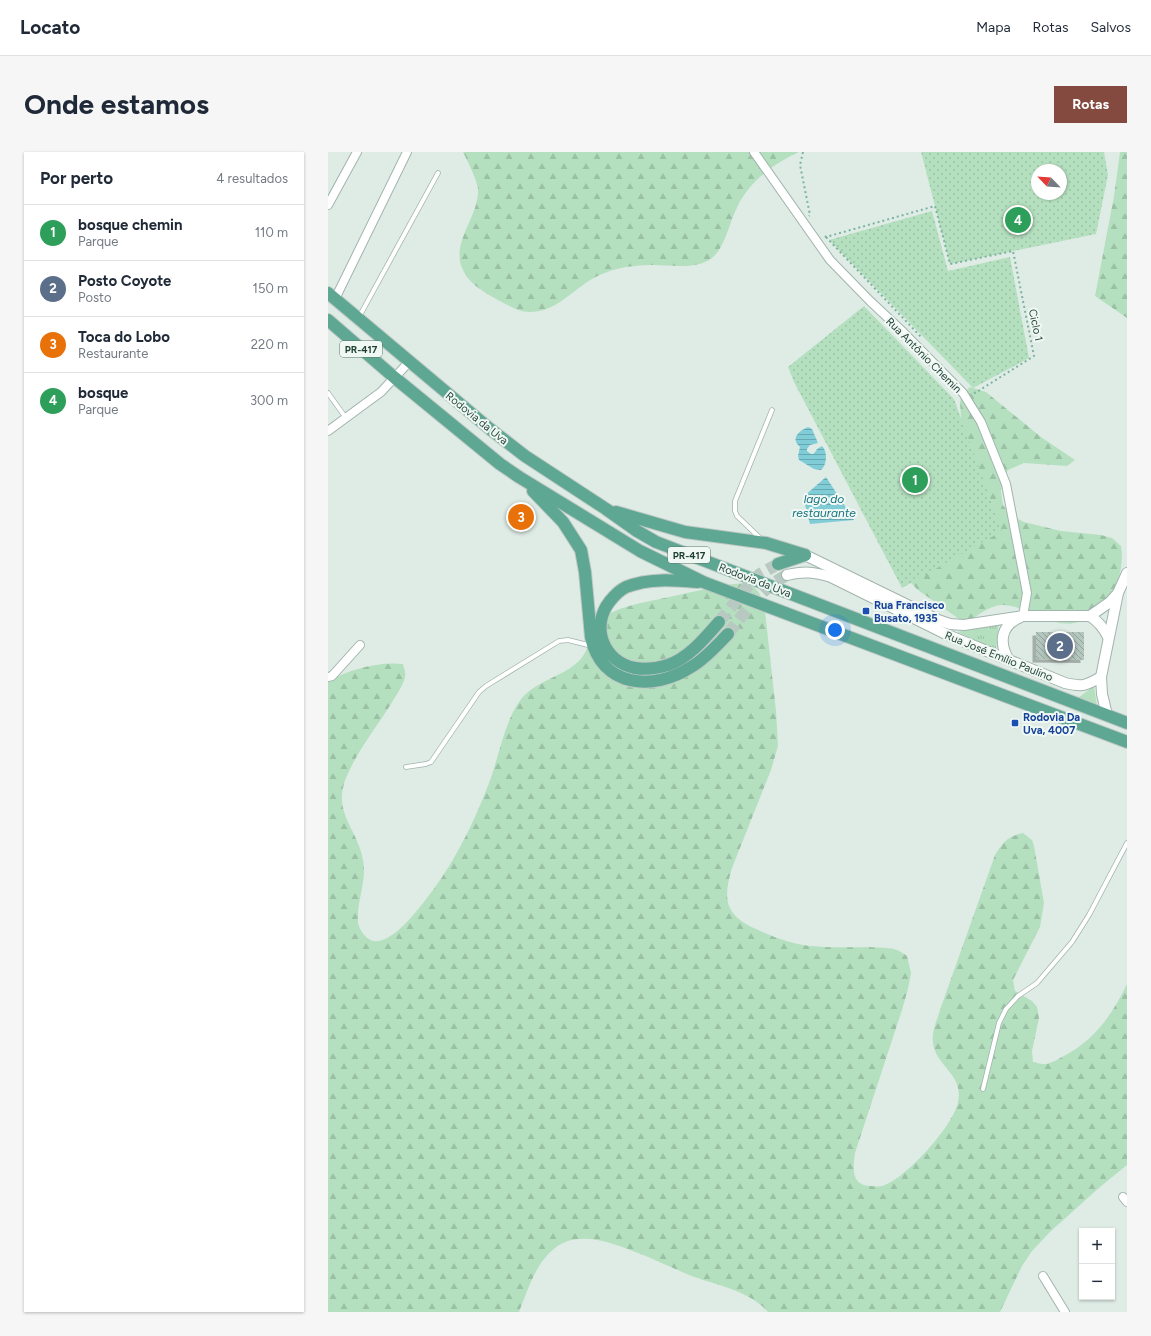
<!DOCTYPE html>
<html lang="pt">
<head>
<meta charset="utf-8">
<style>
  body { margin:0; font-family:Figtree,sans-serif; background:#f6f6f7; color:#1f2937 }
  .controls { position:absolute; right:12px; bottom:12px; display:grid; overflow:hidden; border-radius:0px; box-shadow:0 1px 3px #0004 }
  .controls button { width:36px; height:36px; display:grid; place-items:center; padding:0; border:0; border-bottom:1px solid #e0e1e3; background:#fff; color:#1f2937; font:20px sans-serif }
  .compass { position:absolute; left:703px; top:12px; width:36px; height:36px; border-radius:50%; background:#fff; box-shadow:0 1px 3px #0004; rotate:295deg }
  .you { position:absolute; left:507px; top:478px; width:14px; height:14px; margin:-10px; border:3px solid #fff; border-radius:50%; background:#1a73e8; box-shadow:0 0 0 6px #1a73e833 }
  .badge { display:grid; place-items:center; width:26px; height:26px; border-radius:50%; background:#844a40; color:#fff; font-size:13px; font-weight:700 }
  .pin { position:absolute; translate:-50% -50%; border:2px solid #fff; box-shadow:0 1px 4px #0006 }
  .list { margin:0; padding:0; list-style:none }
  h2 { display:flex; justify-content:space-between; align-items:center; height:52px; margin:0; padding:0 16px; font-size:17px }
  h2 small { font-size:13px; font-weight:400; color:#747a83 }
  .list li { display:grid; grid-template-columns:26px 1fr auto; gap:12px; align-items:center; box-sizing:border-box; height:56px; padding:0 16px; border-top:1px solid #e0e1e3 }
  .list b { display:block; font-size:15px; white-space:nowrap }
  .list p { margin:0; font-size:13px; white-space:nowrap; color:#747a83 }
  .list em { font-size:13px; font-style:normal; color:#747a83 }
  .map { position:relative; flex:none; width:799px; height:1160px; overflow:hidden; border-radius:0px }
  header { display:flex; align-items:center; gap:24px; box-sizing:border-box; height:56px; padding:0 20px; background:#fff; border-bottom:1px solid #e0e1e3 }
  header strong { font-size:19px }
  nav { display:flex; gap:22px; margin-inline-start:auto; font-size:14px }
  .intro { display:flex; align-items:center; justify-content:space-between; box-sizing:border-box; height:96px; padding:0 24px }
  h1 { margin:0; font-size:28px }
  .button { padding:10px 18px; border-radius:0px; background:#844a40; color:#fff; font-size:14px; font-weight:700 }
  main { display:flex; gap:24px; padding:0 24px }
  aside { flex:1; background:#fff; border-radius:0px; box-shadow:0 1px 3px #0004 }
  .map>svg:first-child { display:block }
  .grass { fill:url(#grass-tufts) }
  .forest { fill:url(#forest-firs) }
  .park { fill:url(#park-dots); fill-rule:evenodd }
  .water { fill:url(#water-rules) }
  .building { fill:url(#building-back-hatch); filter:url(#shadow) }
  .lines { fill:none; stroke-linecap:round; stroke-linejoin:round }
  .primary-tunnel { stroke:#b8c9c2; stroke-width:12; stroke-dasharray:12 6; stroke-linecap:butt }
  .service-casing { stroke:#a1b4ad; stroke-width:5.5 }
  .minor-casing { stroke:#a1b4ad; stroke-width:10 }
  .tertiary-casing { stroke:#a1b4ad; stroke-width:12 }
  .primary-casing { stroke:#c0c9c6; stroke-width:14 }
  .path { stroke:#7cb3a0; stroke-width:2; stroke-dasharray:2 3; stroke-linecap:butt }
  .service { stroke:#fff; stroke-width:4 }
  .minor { stroke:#fff; stroke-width:8 }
  .tertiary { stroke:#fff; stroke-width:10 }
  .primary { stroke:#5ea792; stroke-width:12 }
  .transit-dot { fill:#1a4fb4; stroke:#f0f8f4; stroke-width:1.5 }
  .labels { text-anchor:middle; stroke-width:4; stroke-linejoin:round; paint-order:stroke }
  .shield { fill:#f0f8f4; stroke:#5d766e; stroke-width:1 }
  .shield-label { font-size:10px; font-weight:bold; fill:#1e3e34 }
  .street-label { font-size:11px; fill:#1e3e34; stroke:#f0f8f4 }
  .transit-label { font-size:11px; font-weight:bold; fill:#164399; stroke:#f0f8f4; text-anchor:start }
  .water-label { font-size:12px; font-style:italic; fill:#127180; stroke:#f0f8f4 }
</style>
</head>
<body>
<header>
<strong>Locato</strong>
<nav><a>Mapa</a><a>Rotas</a><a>Salvos</a></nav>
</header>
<div class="intro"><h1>Onde estamos</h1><a class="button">Rotas</a></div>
<main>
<aside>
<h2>Por perto<small>4 resultados</small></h2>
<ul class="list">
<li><span class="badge" style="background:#2e9e5b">1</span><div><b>bosque chemin</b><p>Parque</p></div><em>110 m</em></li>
<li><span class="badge" style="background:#5c6f8a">2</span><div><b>Posto Coyote</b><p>Posto</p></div><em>150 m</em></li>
<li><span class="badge" style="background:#e8710a">3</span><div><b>Toca do Lobo</b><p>Restaurante</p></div><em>220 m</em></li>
<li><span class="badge" style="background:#2e9e5b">4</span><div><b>bosque</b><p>Parque</p></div><em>300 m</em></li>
</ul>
</aside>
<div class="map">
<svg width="799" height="1160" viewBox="0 0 799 1160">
  <defs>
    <pattern id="grass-tufts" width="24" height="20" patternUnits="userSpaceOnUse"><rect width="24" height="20" fill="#b5e0bf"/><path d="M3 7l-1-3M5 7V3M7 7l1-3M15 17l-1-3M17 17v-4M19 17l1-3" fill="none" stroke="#9bc1a5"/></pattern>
    <pattern id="forest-firs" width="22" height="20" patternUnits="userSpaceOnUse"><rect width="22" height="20" fill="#b5e0bf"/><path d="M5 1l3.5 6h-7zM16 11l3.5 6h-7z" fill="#9bc1a5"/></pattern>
    <pattern id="park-dots" width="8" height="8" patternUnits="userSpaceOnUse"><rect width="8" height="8" fill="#b5e0bf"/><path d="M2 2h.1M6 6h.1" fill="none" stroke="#9bc1a5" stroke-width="1.8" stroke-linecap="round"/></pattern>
    <pattern id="water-rules" width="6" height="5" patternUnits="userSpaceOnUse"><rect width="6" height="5" fill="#80cdd8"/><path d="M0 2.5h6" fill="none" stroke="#68a8b0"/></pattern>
    <pattern id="building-back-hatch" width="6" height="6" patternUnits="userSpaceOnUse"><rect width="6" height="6" fill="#b4c7bf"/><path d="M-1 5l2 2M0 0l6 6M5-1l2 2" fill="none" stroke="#92a39c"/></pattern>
    <filter id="shadow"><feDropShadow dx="-3.5" dy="3.5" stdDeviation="0" flood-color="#0004"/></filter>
  </defs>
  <rect width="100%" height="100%" fill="#dfece6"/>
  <!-- grass -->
  <g class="grass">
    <path d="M671,471l-3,27 -39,-18z"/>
    <path d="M766,534l3,20 -19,-8z"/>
  </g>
  <!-- forest -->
  <g class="forest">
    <path d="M135,0h336c-27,12 -53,32 -64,60 -7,15 -10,35 -23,46 -16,12 -40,7 -59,7 -11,0 -25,1 -36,4 -8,2 -18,6 -25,10 -20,12 -38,34 -63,33 -11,0 -21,-7 -31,-12 -13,-7 -27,-15 -34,-28 -16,-28 16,-55 14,-84 -1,-8 -11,-28 -15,-36z"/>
    <path d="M792,0h7v166l-32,-22 19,-100z"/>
    <path d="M642,235l16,5 55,45 34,23 -8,6 -43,-3 -16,7 -6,11 -1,10 2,14 7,10 14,7 37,9 40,4 11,3 9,8c3,20 -2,38 -15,54 -4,5 -9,13 -14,17 -2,1 -6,2 -8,3 -29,13 -52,-13 -80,-15 -13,-1 -28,11 -38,19l-48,-34 -15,-15 59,-140 -2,-33 2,-7z"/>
    <path d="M418,431c15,7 15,12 19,28l11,100 2,35 -7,24 -39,98c-9,30 -8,47 24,61 18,8 35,15 55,17 19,2 39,1 58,1 9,1 19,0 28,3 3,1 7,4 10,6l4,17 -3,16 -6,21 -47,143c-2,15 -4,32 15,33 4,0 9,1 12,0 23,-6 72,-61 76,-84 6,-28 -22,-35 -25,-59 -2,-12 5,-25 8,-36l54,-152c8,-13 13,-19 28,-22l9,7 2,6 10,57 -4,24 -27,53 2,11 17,10 5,6 2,11 -7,33 1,11c3,0 6,2 9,2 6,1 15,-4 20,-7 32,-16 50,-42 65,-73v181l-27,22 -50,45 -18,19 -10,15 -22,46h-232c-19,-22 -53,-27 -79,-37 -26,-11 -52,-24 -79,-32 -13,-4 -29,-6 -42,-2 -29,10 -39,46 -49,71h-191v-631c21,-11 50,-20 75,-17 1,4 3,9 2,13 -2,9 -9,18 -14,27 -15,24 -34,47 -45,74 -14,35 12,51 17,82 4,19 -5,38 -5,56 -1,8 2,14 7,20 20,22 57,-32 68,-46 23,-31 42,-70 56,-107 10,-26 16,-65 33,-85 16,-19 48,-23 61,-42 8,-12 9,-27 20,-38 14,-12 49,-17 66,-21 26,-5 51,-13 77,-14z"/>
  </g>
  <!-- park -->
  <g class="park">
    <path d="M593,0h183l4,23 -12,59 -146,30zM709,18h24v24h-24z"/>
    <path d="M604,59l16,60 62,-14 19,101 -56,30 -144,-148z"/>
    <path d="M536,154l90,93 48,132 -100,57 -108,-206 -6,-15z"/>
  </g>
  <!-- water -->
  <g class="water">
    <path d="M480,275l4,2 6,14 -8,2 -3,4v2l4,3h2l3,-3 1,-2 5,-3c6,6 5,19 -1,24l-7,-1 -15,-9 -1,-4 2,-9c-10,-9 -1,-16 8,-20z"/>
    <path d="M498,325l28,43 -44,4 -7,-27z"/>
  </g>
  <!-- building -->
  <path class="building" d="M708,480h48v28l-48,-1z"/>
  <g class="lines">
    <!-- primary-tunnel -->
    <g class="primary-tunnel">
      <path d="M391,470l28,-35 13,-13 18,-10"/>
      <path d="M400,482c17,-22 33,-46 59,-59"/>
    </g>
    <!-- service casing -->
    <g class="service-casing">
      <g id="service">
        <path d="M31,165l79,-144"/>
        <path d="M0,241l18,25"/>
        <path d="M433,387l-24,-23 -2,-5v-10l37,-91"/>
        <path d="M78,615l20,-3 5,-2 48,-70 7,-6 73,-45 9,-1 24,6"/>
        <path d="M655,937l16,-66 7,-14 12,-13 19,-13 35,-41 17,-27 38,-72"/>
      </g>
    </g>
    <!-- minor casing -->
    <g class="minor-casing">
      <g id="minor">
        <path d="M426,0l76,108 40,41 33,31 60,61 18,29 25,62 21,109 -4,23"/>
        <path d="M0,53l29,-53"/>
        <path d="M7,147l72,-147"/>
        <path d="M0,279l53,-39 28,-30"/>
        <path d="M0,525l4,-1 28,-31"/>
        <path d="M795,1045l4,5"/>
        <path d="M715,1124l22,36"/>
      </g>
    </g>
    <!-- tertiary casing -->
    <g class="tertiary-casing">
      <g id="tertiary">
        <path d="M477,403l133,65 12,4 14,1 59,-9h67l20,-14 8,-9"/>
        <path d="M459,423c18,-4 27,-3 44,2l119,59 115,47c18,4 20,3 36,-6"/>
        <path d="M762,464c9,6 14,12 18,21"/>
        <path d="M681,508c-10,-16 -9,-34 10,-42"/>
        <path d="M779,563l-5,-21 -1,-17 17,-84 9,-20"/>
      </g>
    </g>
    <!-- primary casing -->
    <g class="primary-casing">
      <g id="primary">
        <path d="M0,141l162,136 35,27 81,53 31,22 19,11 471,181"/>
        <path d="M0,168l67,58 105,86 19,13 121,74 63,31 424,160"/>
        <path d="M205,339l30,31 18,28 4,22 6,65c10,50 62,55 100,30 14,-8 25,-21 37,-33"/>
        <path d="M288,360l69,20 81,11 39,12"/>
        <path d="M450,412l27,-9"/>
        <path d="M370,430c-25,-2 -49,-4 -72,5 -6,3 -12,9 -16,14 -20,25 -7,61 25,67 11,2 23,0 33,-3 21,-7 37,-27 51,-43"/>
      </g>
    </g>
    <!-- path -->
    <g class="path">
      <path d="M475,0l-3,13 10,50 -1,1"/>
      <path d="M497,84l1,1 109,-31 15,58 63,-13 21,105 -59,37 -2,-3"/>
      <path d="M498,85l96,101"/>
    </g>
    <!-- service -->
    <use href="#service" class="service"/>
    <!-- minor -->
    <use href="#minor" class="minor"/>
    <!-- tertiary -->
    <use href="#tertiary" class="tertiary"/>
    <!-- primary -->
    <use href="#primary" class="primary"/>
  </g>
  <!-- markers -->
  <g class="transit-dot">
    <rect x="534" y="455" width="8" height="8" rx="2"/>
    <rect x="683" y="567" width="8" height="8" rx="2"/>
  </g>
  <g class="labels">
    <!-- shield labels -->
    <g class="shield">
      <rect x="12" y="189" width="42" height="16" rx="3"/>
      <rect x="340" y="395" width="42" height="16" rx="3"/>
    </g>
    <g class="shield-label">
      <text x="33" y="201">PR-417</text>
      <text x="361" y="407">PR-417</text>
    </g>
    <!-- street labels -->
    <g class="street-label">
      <text transform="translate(708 173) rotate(78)" y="4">Ciclo 1</text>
      <text transform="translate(596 203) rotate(45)" y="4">Rua Antônio Chemin</text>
      <text transform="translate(149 266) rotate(39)" y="4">Rodovia da Uva</text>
      <text transform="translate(427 428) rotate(21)" y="4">Rodovia da Uva</text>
      <text transform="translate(671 504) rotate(22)" y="4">Rua José Emílio Paulino</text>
    </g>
    <!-- transit labels -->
    <g class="transit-label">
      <text x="546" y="457">Rua Francisco<tspan x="546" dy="13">Busato, 1935</tspan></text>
      <text x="695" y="569">Rodovia Da<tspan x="695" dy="13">Uva, 4007</tspan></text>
    </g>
    <!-- water labels -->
    <g class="water-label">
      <text x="496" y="351">lago do<tspan x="496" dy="14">restaurante</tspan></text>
    </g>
  </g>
</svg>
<div class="controls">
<button>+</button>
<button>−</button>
</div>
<svg class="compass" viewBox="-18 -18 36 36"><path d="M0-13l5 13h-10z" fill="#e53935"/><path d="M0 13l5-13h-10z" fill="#747a83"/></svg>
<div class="you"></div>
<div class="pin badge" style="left:587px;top:328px;background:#2e9e5b">1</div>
<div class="pin badge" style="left:732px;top:494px;background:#5c6f8a">2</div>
<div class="pin badge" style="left:193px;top:365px;background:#e8710a">3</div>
<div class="pin badge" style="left:690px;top:68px;background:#2e9e5b">4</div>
</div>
</main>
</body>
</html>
